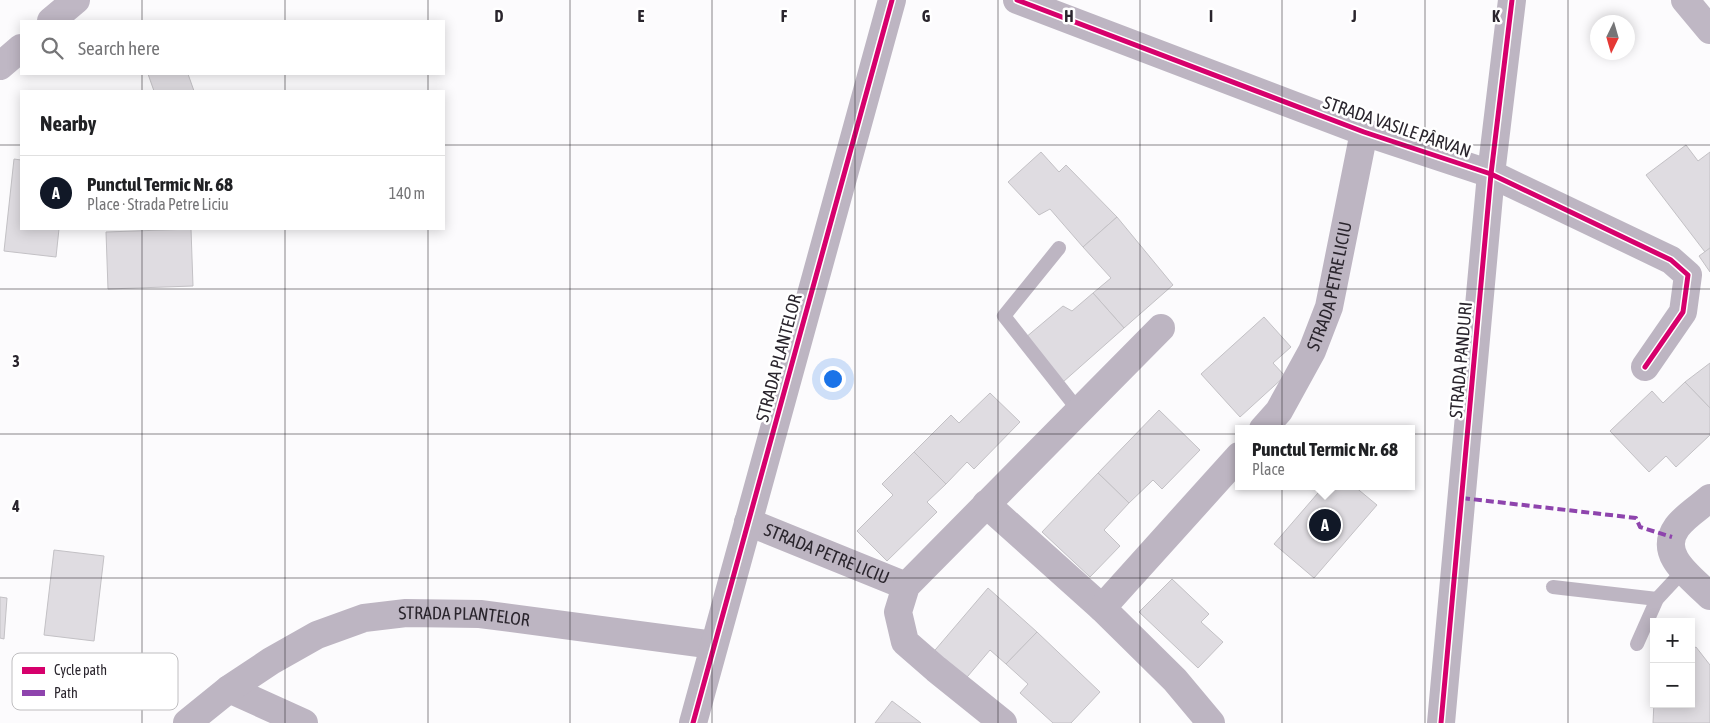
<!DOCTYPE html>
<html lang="en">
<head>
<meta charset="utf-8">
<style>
  body { margin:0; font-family:"Asap Condensed",sans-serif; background:#f2f2f2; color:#202124 }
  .controls { position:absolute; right:15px; bottom:15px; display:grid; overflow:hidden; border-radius:0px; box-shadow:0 2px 12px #0003 }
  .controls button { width:45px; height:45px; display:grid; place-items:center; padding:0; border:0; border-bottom:1px solid #e0e0e0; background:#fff; color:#202124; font:25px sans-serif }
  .compass { position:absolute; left:1590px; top:15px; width:45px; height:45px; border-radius:50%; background:#fff; box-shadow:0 2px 12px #0003; rotate:185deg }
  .you { position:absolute; left:832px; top:378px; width:18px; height:18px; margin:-12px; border:4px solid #fff; border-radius:50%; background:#1a73e8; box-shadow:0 0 0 8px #1a73e833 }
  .badge { display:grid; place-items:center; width:32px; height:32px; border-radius:50%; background:#111827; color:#fff; font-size:16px; font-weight:700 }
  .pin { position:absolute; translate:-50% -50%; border:2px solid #fff; box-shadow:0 1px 5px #0006 }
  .popup { position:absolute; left:1235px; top:425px; width:180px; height:65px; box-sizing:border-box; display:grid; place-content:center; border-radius:0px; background:#fff; filter:drop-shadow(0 1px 4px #0005); font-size:16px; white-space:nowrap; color:#757577 }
  .popup b { font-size:19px; color:#202124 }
  .popup::after { content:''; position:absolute; left:50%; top:100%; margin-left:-10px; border:10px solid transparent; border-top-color:#fff }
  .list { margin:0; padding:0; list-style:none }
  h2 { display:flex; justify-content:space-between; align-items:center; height:65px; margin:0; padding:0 20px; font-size:21px }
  h2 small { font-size:16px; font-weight:400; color:#757577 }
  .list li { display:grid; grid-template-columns:32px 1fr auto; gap:15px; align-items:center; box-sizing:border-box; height:75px; padding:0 20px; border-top:1px solid #e0e0e0 }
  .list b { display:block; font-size:19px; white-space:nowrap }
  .list p { margin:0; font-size:16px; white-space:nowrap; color:#757577 }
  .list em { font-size:16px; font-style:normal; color:#757577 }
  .icon { flex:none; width:28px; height:28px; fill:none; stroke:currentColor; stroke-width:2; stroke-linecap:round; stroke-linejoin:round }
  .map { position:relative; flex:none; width:1710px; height:723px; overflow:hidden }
  .search { position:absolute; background:#fff; box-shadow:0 2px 12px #0003; left:20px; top:20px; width:425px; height:55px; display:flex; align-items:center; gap:12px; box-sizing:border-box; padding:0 18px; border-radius:0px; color:#757577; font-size:19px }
  .panel { position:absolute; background:#fff; box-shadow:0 2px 12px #0003; left:20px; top:90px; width:425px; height:140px; border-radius:0px }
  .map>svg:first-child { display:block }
  .building { fill:#dfdce1; stroke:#c3c1c5 }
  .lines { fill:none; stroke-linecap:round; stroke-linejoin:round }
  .lane { stroke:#bdb5c2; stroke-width:14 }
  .street { stroke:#bdb5c2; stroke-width:28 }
  .primary { stroke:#bfb7c4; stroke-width:28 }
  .quiet { stroke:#8e44ad; stroke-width:4; stroke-dasharray:8 4; stroke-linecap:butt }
  .cycleway-casing { stroke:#fff; stroke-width:8 }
  .cycleway { stroke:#d6006c; stroke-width:5 }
  .grid { fill:none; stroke:#2a252d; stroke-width:1; stroke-opacity:0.55 }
  .labels { text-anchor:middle; stroke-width:5; stroke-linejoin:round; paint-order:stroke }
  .street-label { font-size:18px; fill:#2a252d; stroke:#fff }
  .key { fill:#fff; stroke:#bfbec0; stroke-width:1 }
  .key-label { font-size:14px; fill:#2a252d }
  .grid-label { font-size:16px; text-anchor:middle; font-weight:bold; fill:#2a252d; stroke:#fff; stroke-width:5; stroke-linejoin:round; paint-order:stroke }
</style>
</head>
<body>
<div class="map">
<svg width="1710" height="723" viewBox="0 0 1710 723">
  <rect width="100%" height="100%" fill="#fcfbfd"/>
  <!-- building -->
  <g class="building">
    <path d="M148,74h40l6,17h-40z"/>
    <path d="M1686,145l12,16 12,-9v96l-5,4 -59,-77z"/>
    <path d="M1041,152l18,20 7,-7 51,52 -34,30 -33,-38 -11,6 -31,-33z"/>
    <path d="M14,159l7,1v69h38l-3,28 -52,-6z"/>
    <path d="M1117,217l56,68 -49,43 -31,-35 18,-15 -28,-31z"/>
    <path d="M191,229l2,57 -85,3 -2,-57z"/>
    <path d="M1710,248v24l-11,-16z"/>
    <path d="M1093,293l31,35 -61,54 -38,-44 38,-32 9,5z"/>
    <path d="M1264,317l27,30 -18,16 12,13 -45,41 -39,-43z"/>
    <path d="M1710,363v45l-25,-26z"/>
    <path d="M1685,382l25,26v27l-34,32 -10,-11 -17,16 -39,-41 42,-40 11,12z"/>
    <path d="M990,393l30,29 -46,47 -7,-7 -21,22 -32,-32 37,-37 8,8z"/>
    <path d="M1159,410l41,40 -38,39 -9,-9 -24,23 -31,-30z"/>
    <path d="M914,452l32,32 -19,18 10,10 -50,49 -30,-30 36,-36 -11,-11z"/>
    <path d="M1098,473l31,30 -25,27 16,16 -30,31 -48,-45z"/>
    <path d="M1324,486h30l23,19 -63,73 -40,-34z"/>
    <path d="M54,550l50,6 -10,85 -50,-6z"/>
    <path d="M1172,579l37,35 -8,8 22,20 -25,26 -59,-56z"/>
    <path d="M988,588l49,44 -31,32 -16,-14 -28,33 -32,-27z"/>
    <path d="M0,597l7,1 -3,41 -4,-1z"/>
    <path d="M1037,632l63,60 -29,31h-18l-33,-30 8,-9 -22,-20z"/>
    <path d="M1696,647l14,18v58h-57l1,-21v2h37v-54z"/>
    <path d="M892,701l29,22h-46z"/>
  </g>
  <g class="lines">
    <!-- lane -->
    <g class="lane">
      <path d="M1059,248l-55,68 75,95"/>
      <path d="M1553,587l104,12"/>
      <path d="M1637,644l20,-45 27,-29"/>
    </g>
    <!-- street -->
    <g class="street">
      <path d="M1017,0l347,132 127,42 180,86 17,15 -5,37 -38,55"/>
      <path id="s1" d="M1263,429l16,-18 33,-60 17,-44 35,-175"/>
      <path d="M1710,498c-10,9 -25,18 -33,29 -20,28 14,50 33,69"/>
      <path d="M986,504l116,104 73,72 36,43"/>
      <path id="s2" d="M748,522l158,64"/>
      <path d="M1102,608l137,-152"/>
      <path d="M229,689l75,34"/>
      <path id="s3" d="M187,723l42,-34 42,-28 46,-26 47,-17 42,-5 74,1 234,31"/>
      <path d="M693,723l199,-723"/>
      <path d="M1003,723l-67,-54 -31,-27 -7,-30 8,-26 255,-258"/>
      <path d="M1441,723l50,-549 21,-174"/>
    </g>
    <!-- primary -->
    <g class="primary">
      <path d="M1685,0l25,30"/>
      <path d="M51,21l25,-21"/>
      <path d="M0,66l21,-18"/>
    </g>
    <!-- quiet -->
    <path class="quiet" d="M1462,498l174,20 4,9 32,10"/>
    <!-- cycleway casing -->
    <g class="cycleway-casing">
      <g id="cycleway">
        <path d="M1017,0l347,132 127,42 180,86 17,15 -5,37 -38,55"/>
        <path d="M693,723l199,-723"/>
        <path d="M1441,723l50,-549 21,-174"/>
      </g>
    </g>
    <!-- cycleway -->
    <use href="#cycleway" class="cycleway"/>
  </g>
  <!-- grid -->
  <path class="grid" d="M142,0v21M285,0v21M428,0v21M570,0v723M712,0v723M855,0v723M998,0v723M1140,0v723M1282,0v723M1425,0v723M1568,0v723M142,74v17M285,74v17M428,74v17M0,145h21M444,145h1266M142,229v494M285,229v494M428,229v494M0,289h1710M0,434h1710M0,578h1710"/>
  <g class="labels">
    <!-- street labels -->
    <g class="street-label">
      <text transform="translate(1397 127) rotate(19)" y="6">STRADA VASILE PÂRVAN</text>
      <text dy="6" stroke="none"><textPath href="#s1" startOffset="160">STRADA PETRE LICIU</textPath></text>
      <text transform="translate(779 358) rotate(-75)" y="6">STRADA PLANTELOR</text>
      <text transform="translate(1461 360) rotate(-85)" y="6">STRADA PANDURI</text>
      <text dy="6" stroke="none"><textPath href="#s2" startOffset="85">STRADA PETRE LICIU</textPath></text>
      <text dy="6" stroke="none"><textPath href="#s3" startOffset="308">STRADA PLANTELOR</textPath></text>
    </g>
  </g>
  <!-- legend -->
  <rect x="12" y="653" width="166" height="57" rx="8" class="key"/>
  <rect x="22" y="667" width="23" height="7" fill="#d6006c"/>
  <rect x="22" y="690" width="23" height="6" fill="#8e44ad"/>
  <g class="key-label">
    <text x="54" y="675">Cycle path</text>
    <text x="54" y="698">Path</text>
  </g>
  <g class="grid-label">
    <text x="499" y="22">D</text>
    <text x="641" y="22">E</text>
    <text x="784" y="22">F</text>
    <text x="926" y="22">G</text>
    <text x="1069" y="22">H</text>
    <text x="1211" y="22">I</text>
    <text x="1354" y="22">J</text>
    <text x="1496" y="22">K</text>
    <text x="16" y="367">3</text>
    <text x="16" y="512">4</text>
  </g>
</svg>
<div class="controls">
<button>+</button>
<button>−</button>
</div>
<svg class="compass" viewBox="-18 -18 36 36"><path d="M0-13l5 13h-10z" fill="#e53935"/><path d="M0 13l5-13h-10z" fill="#757577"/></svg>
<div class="you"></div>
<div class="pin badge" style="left:1325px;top:525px">A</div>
<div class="popup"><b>Punctul Termic Nr. 68</b>Place</div>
<div class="search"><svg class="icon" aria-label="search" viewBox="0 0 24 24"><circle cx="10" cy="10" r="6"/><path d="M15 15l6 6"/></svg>Search here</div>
<section class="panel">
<h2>Nearby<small></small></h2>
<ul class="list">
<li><span class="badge">A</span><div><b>Punctul Termic Nr. 68</b><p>Place · Strada Petre Liciu</p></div><em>140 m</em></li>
</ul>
</section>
</div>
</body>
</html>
